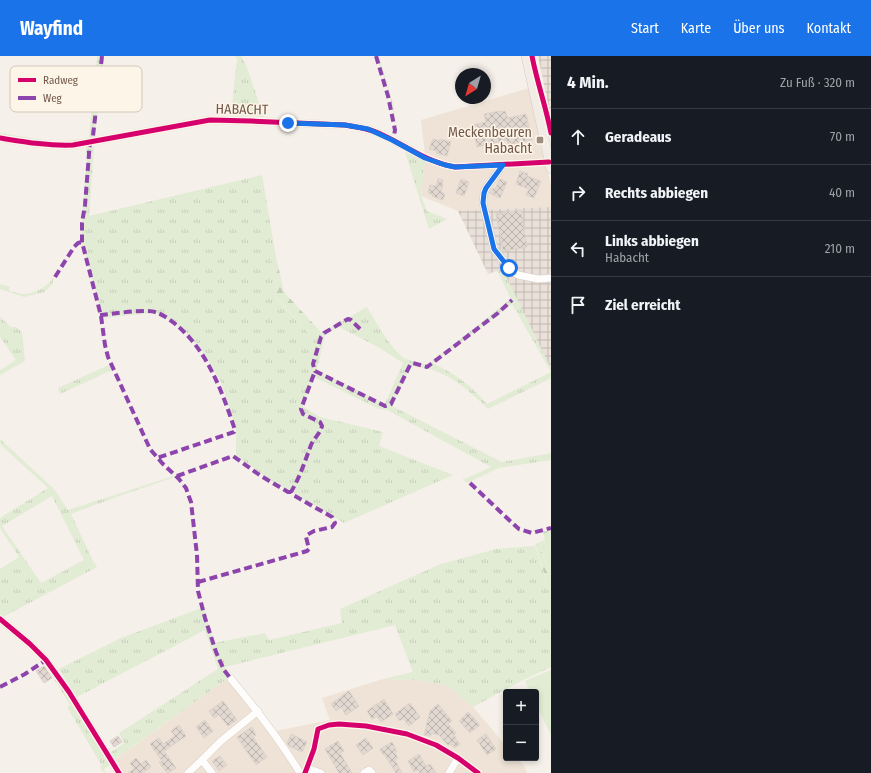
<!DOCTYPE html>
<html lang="de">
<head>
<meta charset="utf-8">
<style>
  body { margin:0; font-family:"Fira Sans Condensed",sans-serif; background:#242831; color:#f1f3f6 }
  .controls { position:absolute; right:12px; bottom:12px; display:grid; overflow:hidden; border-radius:4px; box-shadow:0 2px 6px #0003 }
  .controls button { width:36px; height:36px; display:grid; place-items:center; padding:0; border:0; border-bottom:1px solid #363941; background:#171b24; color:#f1f3f6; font:20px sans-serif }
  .compass { position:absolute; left:455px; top:12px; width:36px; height:36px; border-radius:50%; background:#171b24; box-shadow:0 2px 6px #0003; rotate:217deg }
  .stop { position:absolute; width:12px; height:12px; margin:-9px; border:3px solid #1a73e8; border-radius:50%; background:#fff }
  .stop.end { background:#1a73e8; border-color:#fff; box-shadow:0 1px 4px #0008 }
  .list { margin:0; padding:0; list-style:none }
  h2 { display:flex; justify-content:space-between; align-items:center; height:52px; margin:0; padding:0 16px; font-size:17px }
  h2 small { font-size:13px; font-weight:400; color:#9ea1a6 }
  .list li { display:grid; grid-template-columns:26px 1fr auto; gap:12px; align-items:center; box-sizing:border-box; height:56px; padding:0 16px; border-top:1px solid #363941 }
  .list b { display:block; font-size:15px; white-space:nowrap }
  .list p { margin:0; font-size:13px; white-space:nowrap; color:#9ea1a6 }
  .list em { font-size:13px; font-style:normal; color:#9ea1a6 }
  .icon { flex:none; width:22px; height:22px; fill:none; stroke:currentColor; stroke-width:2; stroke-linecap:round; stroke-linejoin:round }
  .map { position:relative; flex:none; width:551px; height:717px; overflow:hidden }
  header { display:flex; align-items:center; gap:24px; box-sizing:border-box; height:56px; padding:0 20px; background:#1a73e8; color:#fff }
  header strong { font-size:19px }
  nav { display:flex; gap:22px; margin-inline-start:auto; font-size:14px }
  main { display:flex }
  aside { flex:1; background:#171b24 }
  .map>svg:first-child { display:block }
  .residential { fill:#eee3d6 }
  .industrial { fill:url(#industrial-grid) }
  .grass { fill:url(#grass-tufts); fill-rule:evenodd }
  .forest { fill:url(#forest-firs) }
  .pitch { fill:#e2ecd4 }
  .building { fill:url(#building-cross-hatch); stroke:#ded3cb }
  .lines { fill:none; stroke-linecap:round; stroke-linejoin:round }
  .minor-casing { stroke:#d4cdc6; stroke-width:8 }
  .major-casing { stroke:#d4cbc5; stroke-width:10 }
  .minor { stroke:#fefdfc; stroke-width:7 }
  .major { stroke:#f1ece5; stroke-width:9 }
  .quiet { stroke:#8e44ad; stroke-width:4; stroke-dasharray:8 4; stroke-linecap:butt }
  .cycleway-casing { stroke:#fef5e9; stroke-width:8 }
  .cycleway { stroke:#d6006c; stroke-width:5 }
  .route { stroke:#1a73e8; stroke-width:5 }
  .poi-dot { fill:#a08d82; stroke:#fef5e9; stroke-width:1.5 }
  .labels { text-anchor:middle; stroke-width:3; stroke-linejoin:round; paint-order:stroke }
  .street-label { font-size:14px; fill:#72584a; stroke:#fef5e9 }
  .poi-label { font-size:14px; fill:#72584a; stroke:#fef5e9; text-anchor:end }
  .key { fill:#fef5e9; stroke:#d4c6b9; stroke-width:1 }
  .key-label { font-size:11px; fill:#72584a }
</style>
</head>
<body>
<header>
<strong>Wayfind</strong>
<nav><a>Start</a><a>Karte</a><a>Über uns</a><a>Kontakt</a></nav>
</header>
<main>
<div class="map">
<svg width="551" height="717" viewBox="0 0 551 717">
  <defs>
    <pattern id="industrial-grid" width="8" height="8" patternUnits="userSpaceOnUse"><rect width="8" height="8" fill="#e8e0d9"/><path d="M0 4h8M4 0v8" fill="none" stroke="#c0b8b2"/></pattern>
    <pattern id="grass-tufts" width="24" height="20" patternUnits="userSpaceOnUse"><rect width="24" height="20" fill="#e2ecd4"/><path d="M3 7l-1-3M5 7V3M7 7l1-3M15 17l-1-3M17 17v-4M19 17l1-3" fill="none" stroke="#c5ccb8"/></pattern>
    <pattern id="forest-firs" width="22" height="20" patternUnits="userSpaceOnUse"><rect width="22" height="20" fill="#e2ecd4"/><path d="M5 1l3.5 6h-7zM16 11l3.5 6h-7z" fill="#c5ccb8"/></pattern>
    <pattern id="building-cross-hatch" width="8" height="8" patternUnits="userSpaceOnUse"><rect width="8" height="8" fill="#e1d8d1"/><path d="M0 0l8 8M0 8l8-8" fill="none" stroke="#bbb2ac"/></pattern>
  </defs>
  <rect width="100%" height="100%" fill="#f5f0e9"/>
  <!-- residential -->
  <g class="residential">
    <path d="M529,32l22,98v21l-93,4 -37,-15 4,-41 -4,-35z"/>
    <path d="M231,620l45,55 54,-11 -8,-22 61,-19 33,1 30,5 27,22 33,39v12h11l7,8 3,7h-413l-5,-9z"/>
  </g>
  <!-- industrial -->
  <g class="industrial">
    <path d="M538,0h13v63z"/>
    <path d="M551,151v162l-49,-100 -14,5 -30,-63z"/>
  </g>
  <!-- grass -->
  <g class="grass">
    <path d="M97,0h7l-10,84 -21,3h-20l-53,-8v-2l57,9 32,-4z"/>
    <path d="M235,0h6l5,9 18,52 -33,-2 6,-56z"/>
    <path d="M377,0h2l14,48 4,25 -7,-32z"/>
    <path d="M86,91h8l-5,69 173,-41 14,82 -5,1 6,31 -2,8 37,40 6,-2 1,-5 2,3 46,-26c7,12 27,47 39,52 7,3 15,4 21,6l84,-66 -14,-29 5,-2 49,101v9l-63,31c-16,-15 -32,-31 -53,-38 -7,-3 -16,-4 -24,-5l-19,40 110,56 49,-9v7l-52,8 -32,15 -5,-5 3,1 26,-12 -104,-57 -8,-1 -65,-32 -11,30 17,10 63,15 -4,14 74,29 -109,48 -51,-30 -18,-10 -39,-27v-27l-15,-47 -19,-32 -18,-20 -25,-16 -6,-1 -51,5v-5l-20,-69 -1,-8 6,-76zM512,248l39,68 -64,32c-16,-19 -32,-30 -54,-41zM339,271l39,20 25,16 -18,41 -68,-34 8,-36z"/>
    <path d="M405,96l20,9 -4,35 6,15 20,8 -18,10z"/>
    <path d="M53,222v6l-9,8 -20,5 -24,-8v-5l10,3 -1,4c4,1 9,2 13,3 11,1 25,-7 31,-16z"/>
    <path d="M0,261l11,10h5l6,5 3,29 -25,14v-5l16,-10 -16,-23z"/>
    <path d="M109,309l3,5 -52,24 -2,-6z"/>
    <path d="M0,383l54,50 14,21 106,-34 1,1 -56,19 -48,18 22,47 4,6 -94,50 -3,-2v-46l19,-12 -19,-29v-10l48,-30 -48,-44zM52,440l32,64 -43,23 -39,-57z"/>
    <path d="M535,490l16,49v72l-30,14 -48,26 -27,-22 -30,-5 -33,-1 30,-7 -18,-47 -170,42 6,9 -117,84 -4,-6 1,-2 13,-9 -5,-10 99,-64 -13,-39 -128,67 -18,-28 62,-31 83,-31 10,36 51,-10 4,7 73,-17 -2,-14 42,-19 59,-26 55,-15z"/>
    <path d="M45,608l3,3 62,98 -6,4 2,4h-2l-4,-6 2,-1 -35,-59 3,-2z"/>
  </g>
  <!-- forest -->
  <g class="forest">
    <path d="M271,201h5l8,35 35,38 -1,5 -6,2 -37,-41 2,-7z"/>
    <path d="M551,474v16l-10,4 10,29v16l-16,-51 10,-4 -2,-8z"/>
  </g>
  <!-- pitch -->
  <g class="pitch">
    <path d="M551,490v33l-10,-30z"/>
    <path d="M551,614v65l-15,-31v-12h-6l-5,-11z"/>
  </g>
  <!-- building -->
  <g class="building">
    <path d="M500,55v1l5,-1 3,7 18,-4 6,26 -24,5 -1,-5 -30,7 -5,-22 14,-3 -2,-8z"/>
    <path d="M433,83l6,2 1,-2 11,3 -4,14 -11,-3 1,-2 -8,-2z"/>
    <path d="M520,115l8,3 -1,2 14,5 -7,17 -8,-3 3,-6 -13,-5z"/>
    <path d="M438,123l5,1 -1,4h1l-2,8 4,2 -2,6 -11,-4 1,-1 -5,-2 2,-8 6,1z"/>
    <path d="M461,123l8,3 -5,14 -8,-3z"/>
    <path d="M500,123l7,3 -7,16 -11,-5 4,-5 2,1z"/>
    <path d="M521,154l6,37 -24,4 -7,-37z"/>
    <path d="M44,610l8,12 -8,5 -8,-12z"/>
    <path d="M349,635l10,15 -13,9 -5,-8 -5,4 -5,-7z"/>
    <path d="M384,643l9,15 -12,8 -4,-6 -5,3 -5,-8z"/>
    <path d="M223,645l14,19 -9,6 -9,-11 -5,3 -5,-7z"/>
    <path d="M410,647l10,14 -11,9 -6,-8 -3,3 -5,-7z"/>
    <path d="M438,648l14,17 -4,3 8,9 -2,2 2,3h-1l5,6 -5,4 -5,-4 -2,1 -9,-10 -8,-2v3l-7,-1 6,-24z"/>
    <path d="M468,656l12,13 -10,8 -11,-12z"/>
    <path d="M205,664l8,11 -9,7 -8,-11z"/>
    <path d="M179,669l7,11 -22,15 12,17 -8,5h-1l-8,-11 3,-1 -12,-17 9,-6 4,6 12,-8 -4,-5z"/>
    <path d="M252,671l4,8 -3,2 14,20 -11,8 -19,-28z"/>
    <path d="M291,678l16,8 -5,10 -13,-6 -2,-3z"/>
    <path d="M486,678l10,15 -9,6 -10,-15z"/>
    <path d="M118,680l4,6 -8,5 -4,-6z"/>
    <path d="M366,682l7,10 -10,7 -7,-10z"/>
    <path d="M338,685l6,10 -4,2 12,20h-13l-14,-24z"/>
    <path d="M392,686l5,9 -2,2 3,5 -3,2 7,13h-6l-12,-19 -1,1 -3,-6z"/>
    <path d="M419,698l7,12 4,-2 6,9h-16l-2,-3 -4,2 -6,-11z"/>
    <path d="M220,700l7,9 -8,6 -7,-10z"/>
    <path d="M136,702l5,6 5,-4 5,7 -8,6h-15l6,-4 -4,-6z"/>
  </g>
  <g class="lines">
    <!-- minor casing -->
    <g class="minor-casing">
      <g id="minor">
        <path d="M0,82c25,4 48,8 73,7l137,-25 41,1 94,4c11,2 21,3 31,7 27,11 49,30 79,35l94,-5"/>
        <path d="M503,109l-17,23 -2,5 -1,10 11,46 15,19 9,7 20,4 13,-1"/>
        <path d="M0,563l30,25 16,16 23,32 50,81"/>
        <path d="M231,623c25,30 49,61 69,94"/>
        <path d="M202,704l10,13"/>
        <path d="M307,712l14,5"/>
        <path d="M188,717l14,-13 19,-19 37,-30"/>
        <path d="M305,717l9,-24 4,-20 11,-4 10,-1 27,2 41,8 29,11 22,13 20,15"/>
        <path d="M364,717l5,-3 3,3"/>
        <path d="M449,717l9,-15"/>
      </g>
    </g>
    <!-- major casing -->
    <g class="major-casing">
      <path id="major" d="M526,0l25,113"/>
    </g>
    <!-- minor -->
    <use href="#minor" class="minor"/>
    <!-- major -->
    <use href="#major" class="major"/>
    <!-- quiet -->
    <g class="quiet">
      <path d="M102,0l-9,80 -4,12v6l-4,51 -3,18v19l19,74 4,29 3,12 42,92 12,14 17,16 7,9 2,6 3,8 6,53 1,36 7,27 11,34 8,18 7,9"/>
      <path d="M376,0l12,40 7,34 -1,6 -2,4"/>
      <path d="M55,221l19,-30 4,-4 4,-1"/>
      <path d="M100,259c13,-1 48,-7 58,-2 5,2 11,6 16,10 33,26 48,68 61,107l-1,2 -77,26"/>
      <path d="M360,273l-9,-9 -3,-1 -24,14 -3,4 -8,27 2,7 70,35 6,-2 19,-39 3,-2 14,4 71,-54 14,-13"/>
      <path d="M177,420l56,-20 28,20 27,16h3"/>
      <path d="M470,427l38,36 11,10 13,4 19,-5"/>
      <path d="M198,526l109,-31 2,-2 -3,-12 1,-2 7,-4 18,-4 3,-4 -3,-6 -39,-22 -2,-3c9,-15 14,-31 20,-47 3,-7 9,-11 11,-19l-2,-4 -17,-8 -2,-5 14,-38"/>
      <path d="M0,631l25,-13 21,-14"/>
    </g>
    <!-- cycleway casing -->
    <g class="cycleway-casing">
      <g id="cycleway">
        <path d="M532,0c5,26 14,51 19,77"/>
        <path d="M0,82c25,4 48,8 73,7l137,-25 41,1 94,4c11,2 21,3 31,7 27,11 49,30 79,35l94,-5"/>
        <path d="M0,563l30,25 16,16 23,32 50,81"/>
        <path d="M305,717l9,-24 4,-20 11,-4 10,-1 27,2 41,8 29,11 22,13 20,15"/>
      </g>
    </g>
    <!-- cycleway -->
    <use href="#cycleway" class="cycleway"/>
  </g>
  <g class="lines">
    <!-- route -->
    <path class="route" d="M288,67l57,2 23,4 24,11 33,18 20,7 10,2 48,-2 -17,23 -2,5 -1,10 11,46 15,19"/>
  </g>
  <!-- markers -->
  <rect class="poi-dot" x="536" y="80" width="8" height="8" rx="2"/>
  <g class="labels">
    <!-- street labels -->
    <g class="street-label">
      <text transform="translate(242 53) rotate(1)" y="5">HABACHT</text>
    </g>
    <!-- poi labels -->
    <g class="poi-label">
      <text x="532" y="81">Meckenbeuren<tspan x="532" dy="16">Habacht</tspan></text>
    </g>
  </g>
  <!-- legend -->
  <rect x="10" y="10" width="132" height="46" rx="6" class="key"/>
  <rect x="18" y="22" width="18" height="4" fill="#d6006c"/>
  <rect x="18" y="40" width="18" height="4" fill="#8e44ad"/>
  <g class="key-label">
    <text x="43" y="28">Radweg</text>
    <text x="43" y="46">Weg</text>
  </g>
</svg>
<div class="controls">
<button>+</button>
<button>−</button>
</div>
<svg class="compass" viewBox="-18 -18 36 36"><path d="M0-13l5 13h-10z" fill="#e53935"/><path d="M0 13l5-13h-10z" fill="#9ea1a6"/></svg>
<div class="stop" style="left:509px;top:212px"></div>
<div class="stop end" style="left:288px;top:67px"></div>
</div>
<aside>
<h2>4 Min.<small>Zu Fuß · 320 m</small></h2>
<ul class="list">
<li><svg class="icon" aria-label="ahead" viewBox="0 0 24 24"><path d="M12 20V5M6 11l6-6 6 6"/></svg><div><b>Geradeaus</b></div><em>70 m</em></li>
<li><svg class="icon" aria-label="right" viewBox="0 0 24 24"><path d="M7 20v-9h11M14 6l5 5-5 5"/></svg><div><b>Rechts abbiegen</b></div><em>40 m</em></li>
<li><svg class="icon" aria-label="left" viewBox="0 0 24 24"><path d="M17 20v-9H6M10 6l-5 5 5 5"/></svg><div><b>Links abbiegen</b><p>Habacht</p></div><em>210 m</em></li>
<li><svg class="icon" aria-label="arrive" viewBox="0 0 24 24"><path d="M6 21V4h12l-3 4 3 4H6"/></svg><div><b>Ziel erreicht</b></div></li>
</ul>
</aside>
</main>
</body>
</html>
